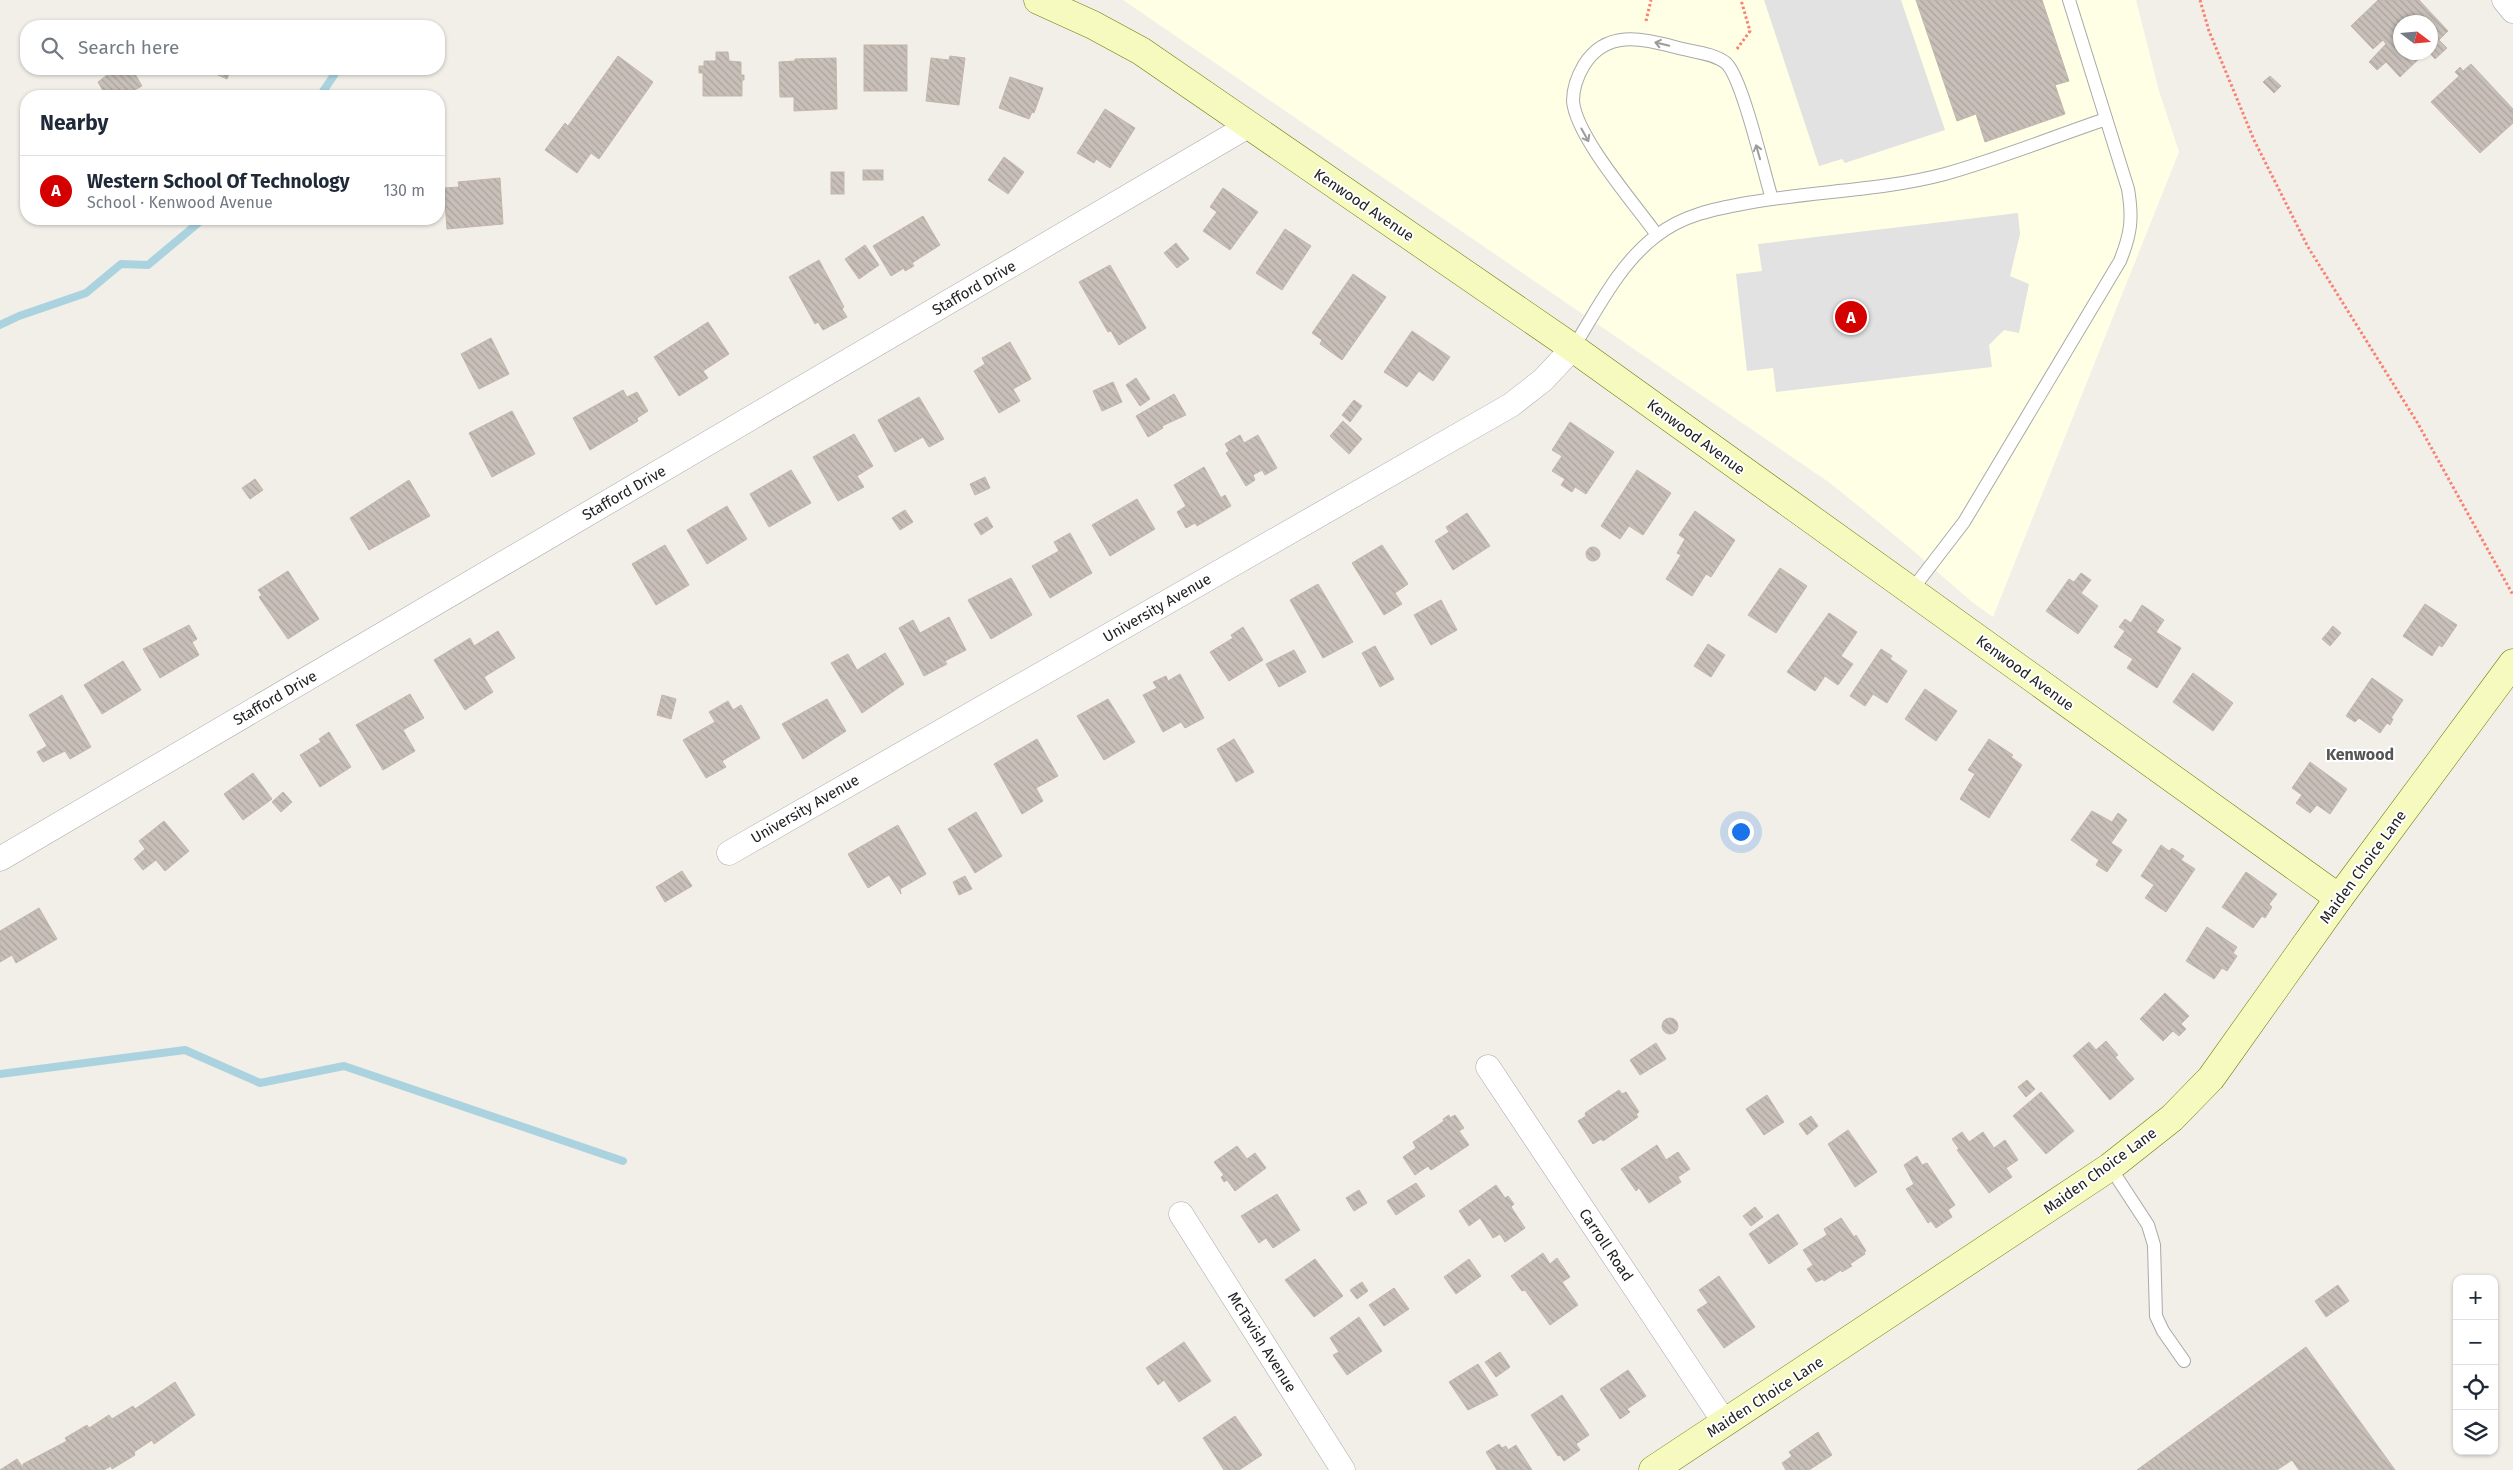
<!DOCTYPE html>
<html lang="en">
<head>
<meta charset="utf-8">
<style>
  body { margin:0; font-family:"Fira Sans",sans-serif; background:#f2f2f3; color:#1f2937 }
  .controls { position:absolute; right:15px; bottom:15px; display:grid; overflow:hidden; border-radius:10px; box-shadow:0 1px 4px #0004 }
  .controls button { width:45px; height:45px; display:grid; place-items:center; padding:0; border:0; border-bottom:1px solid #e0e1e3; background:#fff; color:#1f2937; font:25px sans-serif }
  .compass { position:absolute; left:2393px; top:15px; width:45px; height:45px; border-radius:50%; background:#fff; box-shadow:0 1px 4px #0004; rotate:106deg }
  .you { position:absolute; left:1740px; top:831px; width:18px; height:18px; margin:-12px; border:4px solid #fff; border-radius:50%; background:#1a73e8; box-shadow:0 0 0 8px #1a73e833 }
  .badge { display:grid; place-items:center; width:32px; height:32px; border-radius:50%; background:#d40000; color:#fff; font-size:16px; font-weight:700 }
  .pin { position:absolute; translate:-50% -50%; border:2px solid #fff; box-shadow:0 1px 5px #0006 }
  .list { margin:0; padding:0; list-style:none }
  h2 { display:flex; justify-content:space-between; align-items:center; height:65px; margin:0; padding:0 20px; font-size:21px }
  h2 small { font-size:16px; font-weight:400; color:#747a83 }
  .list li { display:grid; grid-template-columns:32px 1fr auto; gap:15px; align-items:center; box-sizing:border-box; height:70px; padding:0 20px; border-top:1px solid #e0e1e3 }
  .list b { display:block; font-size:19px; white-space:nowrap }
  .list p { margin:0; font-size:16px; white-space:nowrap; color:#747a83 }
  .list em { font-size:16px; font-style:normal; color:#747a83 }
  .icon { flex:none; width:28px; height:28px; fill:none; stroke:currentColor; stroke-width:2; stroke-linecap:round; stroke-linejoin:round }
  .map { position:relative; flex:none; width:2513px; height:1470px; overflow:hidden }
  .search { position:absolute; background:#fff; box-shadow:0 1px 4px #0004; left:20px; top:20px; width:425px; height:55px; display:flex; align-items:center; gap:12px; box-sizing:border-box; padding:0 18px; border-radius:20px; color:#747a83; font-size:19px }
  .panel { position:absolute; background:#fff; box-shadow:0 1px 4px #0004; left:20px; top:90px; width:425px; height:135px; border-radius:20px }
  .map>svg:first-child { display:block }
  .education { fill:#ffffe5 }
  .parking { fill:#e2e2e2 }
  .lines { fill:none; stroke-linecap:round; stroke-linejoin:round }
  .stream { stroke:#aad3df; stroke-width:8 }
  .building { fill:url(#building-back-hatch); stroke:#c4b6ab }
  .lane-casing { stroke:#a9a9a9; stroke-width:14 }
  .street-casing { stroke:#a9a9a9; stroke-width:25 }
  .secondary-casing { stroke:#707d05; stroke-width:29 }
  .path { stroke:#fa8072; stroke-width:3; stroke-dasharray:2.5 2.5; stroke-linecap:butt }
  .lane { stroke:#fff; stroke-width:12 }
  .street { stroke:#fff; stroke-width:24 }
  .secondary { stroke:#f7fabf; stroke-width:28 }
  .oneway { stroke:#9c9c9c }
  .labels { text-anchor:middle; stroke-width:4; stroke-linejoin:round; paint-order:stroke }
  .street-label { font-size:15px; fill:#222; stroke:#fff }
  .neighbourhood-label { font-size:16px; font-weight:bold; fill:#555; stroke:#fff }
</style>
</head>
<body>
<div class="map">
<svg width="2513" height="1470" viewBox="0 0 2513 1470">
  <defs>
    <pattern id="building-back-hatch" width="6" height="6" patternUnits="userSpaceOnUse" patternTransform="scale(1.25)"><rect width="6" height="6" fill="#c7bfb8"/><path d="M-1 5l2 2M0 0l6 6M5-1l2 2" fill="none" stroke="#aba49e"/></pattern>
  </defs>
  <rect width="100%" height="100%" fill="#f2efe9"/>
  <!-- education -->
  <path class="education" d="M1123,0h1013l23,91 20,61 -186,465 -21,-15 -63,-55 -79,-64z"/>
  <!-- parking -->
  <g class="parking">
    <path d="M1764,0h137l44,130 -100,33 -3,-4 -23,7z"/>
    <path d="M2018,213l2,21 -10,42 19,8 -10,49 -15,-3 -15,15 3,22 -216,25 -3,-24 -26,3 -11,-97 26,-3 -4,-27z"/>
  </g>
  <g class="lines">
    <!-- stream -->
    <g class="stream">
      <path d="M320,96l18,-27"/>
      <path d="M0,325l19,-9 67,-23 35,-29 27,1 55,-46"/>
      <path d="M0,1074l185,-24 75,33 84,-17 279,95"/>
    </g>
  </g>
  <!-- building -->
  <g class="building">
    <path d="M1916,0h126l27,81 -14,4 10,29 -80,28 -9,-28 -19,7z"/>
    <path d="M2378,0h41l29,31 -9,9 8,8 -12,11 -6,-7 1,-30h-30v30h26l-26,25 -14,-15 -9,8 -8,-8 17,-18 -3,-4 -10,9 -22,-23z"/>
    <rect x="864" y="45" width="43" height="46"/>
    <path d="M716,52h12l1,9 12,1v13h3v5h-2v16h-39v-23h-4v-7h5v-5h12z"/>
    <path d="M618,56l35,26 -54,77 -8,-6 -14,20 -32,-23 20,-27 3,3z"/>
    <path d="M950,56l15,2 -6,47 -33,-4 5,-43 18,2z"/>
    <path d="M836,58l1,51 -43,2v-14h-14l-1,-35 16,-1v-2z"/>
    <path d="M2471,64l42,45v14l-33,30 -49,-51 28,-26 -4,-4 5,-5 3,4z"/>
    <path d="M115,69h17l10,17 -19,10h-17l-8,-14z"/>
    <path d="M205,69h26l-4,10z"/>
    <path d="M2270,76l11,10 -7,7 -11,-11z"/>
    <path d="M1010,77l33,11 -9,25 -2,-1 -3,7 -30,-11z"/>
    <path d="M1105,109l30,19 -25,40 -14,-9 -2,4 -17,-10z"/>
    <path d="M1004,157l20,15 -16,22 -20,-14z"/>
    <rect x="863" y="170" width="20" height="10"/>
    <rect x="831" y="172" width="13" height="22"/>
    <path d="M500,178l3,46 -56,5 -3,-41 15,-1 -1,-5z"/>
    <path d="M1223,188l35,24 -28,38 -27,-19 14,-19 -7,-5z"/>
    <path d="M923,216l17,29 -28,18 2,3 -9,5 -1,-3 -13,8 -18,-30z"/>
    <path d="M1285,229l26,17 -29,44 -26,-17z"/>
    <path d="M1176,243l13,16 -12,9 -13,-15z"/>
    <path d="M865,245l14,20 -20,14 -14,-20z"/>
    <path d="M819,260l25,47 -2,2 5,8 -24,13 -5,-8 -3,2 -26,-47z"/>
    <path d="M1110,265l36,63 -27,17 -8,-14 -3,1 -29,-50z"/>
    <path d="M1353,274l33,23 -44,63 -22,-16 2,-4 -10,-7z"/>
    <path d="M708,322l21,32 -26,17 5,7 -29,18 -25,-39z"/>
    <path d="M1412,331l38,26 -17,24 -14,-10 -12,16 -23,-15z"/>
    <path d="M491,338l18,36 -30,15 -18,-35z"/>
    <path d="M1010,342l21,37 -18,10 7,12 -21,12 -25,-42 11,-7 -3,-6z"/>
    <path d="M1136,378l14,21 -10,7 -14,-21z"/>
    <path d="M1113,382l9,20 -20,9 -9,-20z"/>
    <path d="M623,390l4,7 10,-5 11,19 -11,7 1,3 -48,29 -17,-32z"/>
    <path d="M1174,394l12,21 -24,11 1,2 -15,9 -12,-21z"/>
    <path d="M919,397l25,42 -15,8 -6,-10 -28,15 -17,-32z"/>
    <path d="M1354,400l8,6 -12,16 -8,-7z"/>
    <path d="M512,411l23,43 -43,23 -23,-44z"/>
    <path d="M1343,421l19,18 -13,15 -19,-18z"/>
    <path d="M1570,422l44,30 -28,42 -11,-7 -3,5 -11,-7 4,-6 -13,-8 10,-15 -10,-6z"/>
    <path d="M854,434l19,32 -16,10 7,11 -26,14 -25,-44z"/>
    <path d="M1240,435l4,8 14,-8 19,33 -12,7 -3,-5 -9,5 2,5 -9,6 -20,-33 3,-2 -4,-7z"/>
    <path d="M1204,467l17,31 4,-3 6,11 -34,20 -2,-3 -9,5 -9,-16 9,-6 -12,-21z"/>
    <path d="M791,470l20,33 -42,24 -19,-33z"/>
    <path d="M1637,470l34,23 -28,42 -14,-9 -9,13 -19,-13z"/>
    <path d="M985,477l5,11 -15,7 -5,-11z"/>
    <path d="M255,479l8,11 -13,9 -8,-11z"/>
    <path d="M409,480l21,36 -61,34 -19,-32z"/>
    <path d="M1137,499l18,30 -45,27 -18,-31z"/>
    <path d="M727,506l20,33 -40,25 -20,-34z"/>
    <path d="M905,510l8,12 -13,8 -8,-12z"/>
    <path d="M1695,511l40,29 -24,37 -5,-3 -14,22 -26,-17 15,-24 -4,-2 8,-14 -6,-4z"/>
    <path d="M1467,513l23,33 -37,24 -18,-29 14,-9 -3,-5z"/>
    <path d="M987,517l6,10 -12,8 -7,-11z"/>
    <path d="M1070,533l22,40 -42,25 -18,-32 27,-15 -5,-9z"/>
    <path d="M665,545l24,40 -33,20 -24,-41z"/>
    <path d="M1382,545l26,39 -13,9 7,11 -18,11 -32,-52z"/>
    <circle cx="1593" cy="554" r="7"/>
    <path d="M1780,568l27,18 -31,47 -28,-18z"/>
    <path d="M288,571l31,48 -31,20 -29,-42 3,-2 -4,-5z"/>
    <path d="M2081,573l10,7 -10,13 17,13 -20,28 -32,-23 23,-32 5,3z"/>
    <path d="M1011,578l21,37 -41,24 -23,-39z"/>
    <path d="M1318,584l35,58 -30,16 -33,-58z"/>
    <path d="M1441,600l16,30 -26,15 -17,-30z"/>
    <path d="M2425,604l32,21 -15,22 -3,-2 -7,11 -29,-20z"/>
    <path d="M2142,605l22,15 -8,12 25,16 -24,40 -30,-20 6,-9 -19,-12 11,-16 -6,-4 6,-8 6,4z"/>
    <path d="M1829,613l28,19 -16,24 12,8 -15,21 -13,-9 -10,15 -28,-19z"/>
    <path d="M949,617l17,33 -21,11 2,3 -23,12 -25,-48 14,-8 7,13z"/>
    <path d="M189,625l8,14 -5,3 7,13 -39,23 -17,-29z"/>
    <path d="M2333,626l8,7 -11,13 -8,-7z"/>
    <path d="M1243,627l20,33 -34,21 -19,-29 23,-14 -2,-3z"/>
    <path d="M498,631l17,27 -31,19 9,15 -28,18 -31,-50 36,-22 4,8z"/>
    <path d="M1708,644l17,11 -14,22 -17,-11z"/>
    <path d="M1375,646l19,33 -14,8 -18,-34z"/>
    <path d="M1881,649l11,7 -2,3 17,12 -20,32 -14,-9 -8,12 -15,-10z"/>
    <path d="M1294,650l12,22 -27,15 -13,-23z"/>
    <path d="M885,653l19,31 -42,29 -31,-50 17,-9 9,16z"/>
    <path d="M123,661l18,29 -39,24 -18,-29z"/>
    <path d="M2193,673l40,30 -20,28 -40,-29z"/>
    <path d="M1180,674l24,44 -19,10 -4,-6 -18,10 -20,-37 14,-7 -4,-6 13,-6 2,5z"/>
    <path d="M2372,678l31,22 -12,18 2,1 -3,6 -3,-2 -7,10 -21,-15 -4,4 -9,-6z"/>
    <path d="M1925,689l32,22 -21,30 -31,-22z"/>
    <path d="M410,694l14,24 -21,12 12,21 -32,19 -27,-45z"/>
    <path d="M62,695l29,52 -21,12 -5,-8 -22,11 -6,-10 10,-6 -18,-31z"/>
    <path d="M662,695l14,4 -5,20 -14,-4z"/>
    <path d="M827,699l19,32 -43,28 -21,-35z"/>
    <path d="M1108,699l27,43 -31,18 -27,-44z"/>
    <path d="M728,701l5,9 8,-5 19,33 -38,23 4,6 -20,11 -23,-38 32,-18 -6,-10z"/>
    <path d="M329,732l22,35 -31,20 -20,-32 21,-13 -2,-3z"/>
    <path d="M1037,739l21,37 -22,12 7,13 -21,13 -28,-50z"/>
    <path d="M1234,739l20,33 -18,10 -19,-33z"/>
    <path d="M1989,739l24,16 -2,2 11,8 -33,53 -29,-19 15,-25 -7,-4z"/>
    <path d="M2310,762l37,27 -17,25 -13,-9 -7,8 -14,-10 6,-8 -10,-7z"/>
    <path d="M253,773l19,26 -29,21 -19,-26z"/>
    <path d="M283,792l9,10 -11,10 -9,-10z"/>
    <path d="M2092,811l20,11 6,-9 9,7 -16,23 11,7 -15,22 -11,-7 3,-5 -28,-20z"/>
    <path d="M976,812l26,44 -27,17 -27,-44z"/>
    <path d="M164,821l25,30 -24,20 -9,-11 -13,10 -9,-11 11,-10 -6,-8z"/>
    <path d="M898,825l28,49 -26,15 1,5 -12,-19 -21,13 -20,-34z"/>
    <path d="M2161,845l8,6 3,-3 12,8 -3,4 14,9 -29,43 -21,-14 9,-13 -13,-9z"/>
    <path d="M682,871l10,15 -27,16 -9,-15z"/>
    <path d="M2246,872l31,22 -8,10 3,3 -7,11 -3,-2 -9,12 -31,-21z"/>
    <path d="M965,876l7,13 -13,6 -6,-13z"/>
    <path d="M39,908l18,31 -41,24 -4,-8 -12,7v-31z"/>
    <path d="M2207,927l30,20 -4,6 4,3 -10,15 -5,-3 -8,11 -28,-18z"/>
    <path d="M2165,993l24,23 -8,8 5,5 -7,7 -6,-5 -10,10 -23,-22z"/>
    <circle cx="1670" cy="1026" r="8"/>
    <path d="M2106,1041l12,14 -3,2 19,22 -24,21 -37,-44 16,-14 7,8z"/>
    <path d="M1656,1043l10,16 -26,16 -10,-15z"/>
    <path d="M2027,1080l8,9 -9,8 -8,-10z"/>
    <path d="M1619,1090l3,4 4,-2 13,20 -3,2 2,3 -35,24 -2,-2 -8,5 -15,-23 8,-5 -1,-3z"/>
    <path d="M2041,1092l33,39 -28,23 -33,-38z"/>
    <path d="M1767,1095l17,27 -20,13 -18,-26z"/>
    <path d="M1449,1115l1,3 5,-3 9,13 -5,3 10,14 -38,25 -3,-4 -13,9 -12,-18 13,-9 -3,-6 31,-21 -1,-2z"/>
    <path d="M1811,1116l7,10 -11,9 -8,-11z"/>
    <path d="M1848,1130l29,42 -22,15 -27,-43z"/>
    <path d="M1962,1132l7,10 14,-10 11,16 11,-8 13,20 -12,8 6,9 -23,16 -32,-43 2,-1 -7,-10z"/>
    <path d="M1657,1145l9,15 12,-8 12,17 -12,8 3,5 -32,21 -10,-15 -3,3 -15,-22z"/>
    <path d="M1237,1146l10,13 8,-6 11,15 -31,23 -8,-11 -3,2 -3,-5 3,-2 -10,-13z"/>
    <path d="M1917,1156l5,9 5,-2 28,42 -7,5 4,7 -16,11 -5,-7 -3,2 -22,-34 8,-5 -10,-19z"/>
    <path d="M1416,1183l9,13 -29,19 -9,-14z"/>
    <path d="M1496,1185l9,13 3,-2 6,8 -3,3 14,21 -20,14 -5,-8 -7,4 -13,-20 -11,8 -10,-15z"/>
    <path d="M1359,1190l8,13 -13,8 -8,-13z"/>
    <path d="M1277,1194l23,36 -27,18 -7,-10 -7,5 -18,-27z"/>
    <path d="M1755,1207l8,10 -12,9 -8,-10z"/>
    <path d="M1778,1214l20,30 -29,20 -20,-30z"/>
    <path d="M1841,1218l13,19 2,-2 10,16 -2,1 1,2 -15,10 2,2 -10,6 -1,-2 -17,11 -1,-2 -7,3 -9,-13 6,-4 -10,-15 24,-15 -3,-6z"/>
    <path d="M1543,1253l7,11 7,-6 13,19 -8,5 16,23 -28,20 -25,-35 -3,1 -11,-15z"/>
    <path d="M1315,1259l28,37 -29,21 -29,-37z"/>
    <path d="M1469,1259l12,17 -25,18 -12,-17z"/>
    <path d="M1719,1276l36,51 -31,21 -27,-38 11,-7 -9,-13z"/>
    <path d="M1362,1282l6,9 -11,8 -7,-9z"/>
    <path d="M2338,1285l11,16 -23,16 -11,-16z"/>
    <path d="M1394,1288l15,21 -25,17 -15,-21z"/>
    <path d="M1359,1317l23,34 -35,24 -14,-20 6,-3 -9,-14z"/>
    <path d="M1184,1342l27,39 -32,21 -15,-22 -6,5 -12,-17z"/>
    <path d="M2306,1347l89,123h-96l-7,-10 -15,10h-140z"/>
    <path d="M1500,1352l10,15 -14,10 -11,-15z"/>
    <path d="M1478,1364l20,31 -30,15 -19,-28z"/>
    <path d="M1628,1370l18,26 -19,13 3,3 -10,7 -20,-30z"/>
    <path d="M175,1382l20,33 -41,29 -2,-4 -18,12 1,3 -23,14 -1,-3 -7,4h-104l17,-11 6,9v-4l44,-23 -2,-3 22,-13 2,3 20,-13 3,4 21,-13 2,3z"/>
    <path d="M1562,1395l27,40 -13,9 4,6 -16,11 -4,-6 -2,1 -27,-41z"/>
    <path d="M1235,1416l27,39 -23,15h-15l-21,-32z"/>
    <path d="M1818,1432l14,23 -23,15h-23l-4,-7 10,-7 -3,-4z"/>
    <path d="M1499,1444l3,4 4,-2 2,4 8,-5 16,25h-35l-11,-18z"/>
  </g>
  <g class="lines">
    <!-- lane casing -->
    <g class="lane-casing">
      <g id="lane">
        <path d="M1657,235c-22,-31 -81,-98 -84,-134 0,-12 5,-26 11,-36 24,-38 62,-25 99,-16 13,3 32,5 43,14 16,14 38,110 46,136"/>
        <path d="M1573,348c24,-38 46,-84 83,-112 27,-21 58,-27 91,-33 65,-12 134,-12 198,-29 54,-15 108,-37 161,-55"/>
        <path d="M1911,591l53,-69 156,-261c11,-27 13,-43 8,-72l-59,-189"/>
        <path d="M2110,1167l38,58 6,20 2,71 7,15 21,30"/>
      </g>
    </g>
    <!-- street casing -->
    <g class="street-casing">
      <g id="street">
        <path d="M2504,0l9,11"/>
        <path d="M729,853l782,-448 32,-25 30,-32"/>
        <path d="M0,859l1248,-733"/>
        <path d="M1488,1067l237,356"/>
        <path d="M1181,1214l162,256"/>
      </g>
    </g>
    <!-- secondary casing -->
    <g class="secondary-casing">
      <g id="secondary">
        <path d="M1038,0l55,25 48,26 432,297 766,550"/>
        <path d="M1653,1470l457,-303 62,-49 39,-40 128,-180 174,-235"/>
      </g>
    </g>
    <!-- path -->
    <g class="path">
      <path d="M2200,0l9,31 45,109 54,107 109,175 96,173"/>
      <path d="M1646,21l5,-21"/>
      <path d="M1737,49l13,-18 -9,-31"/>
    </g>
    <!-- lane -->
    <use href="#lane" class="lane"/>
    <!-- street -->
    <use href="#street" class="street"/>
    <!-- secondary -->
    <use href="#secondary" class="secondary"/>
  </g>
  <!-- one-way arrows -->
  <defs><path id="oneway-shaft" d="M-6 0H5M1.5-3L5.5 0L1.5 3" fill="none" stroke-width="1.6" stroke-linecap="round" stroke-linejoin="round" transform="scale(1.25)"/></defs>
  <g class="oneway">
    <use href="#oneway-shaft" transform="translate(1662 44) rotate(-167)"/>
    <use href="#oneway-shaft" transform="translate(1585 135) rotate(61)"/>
    <use href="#oneway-shaft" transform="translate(1758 152) rotate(-106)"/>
  </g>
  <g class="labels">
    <!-- street labels -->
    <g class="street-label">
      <text transform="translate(1364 205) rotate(34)" y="5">Kenwood Avenue</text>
      <text transform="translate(974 288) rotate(-30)" y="5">Stafford Drive</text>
      <text transform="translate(1696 437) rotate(36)" y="5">Kenwood Avenue</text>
      <text transform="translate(624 493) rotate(-30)" y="5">Stafford Drive</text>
      <text transform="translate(1157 608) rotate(-30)" y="5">University Avenue</text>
      <text transform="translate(2025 673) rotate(36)" y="5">Kenwood Avenue</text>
      <text transform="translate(275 698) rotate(-30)" y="5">Stafford Drive</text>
      <text transform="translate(805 809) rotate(-30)" y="5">University Avenue</text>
      <text transform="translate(2363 867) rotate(-54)" y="5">Maiden Choice Lane</text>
      <text transform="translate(2100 1171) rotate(-36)" y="5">Maiden Choice Lane</text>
      <text transform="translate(1606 1245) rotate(56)" y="5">Carroll Road</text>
      <text transform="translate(1262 1342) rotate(58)" y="5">McTavish Avenue</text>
      <text transform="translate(1765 1397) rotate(-33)" y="5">Maiden Choice Lane</text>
    </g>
    <!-- neighbourhood labels -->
    <g class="neighbourhood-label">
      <text x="2360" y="760">Kenwood</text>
    </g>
  </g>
</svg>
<div class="controls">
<button>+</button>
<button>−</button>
<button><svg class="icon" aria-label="locate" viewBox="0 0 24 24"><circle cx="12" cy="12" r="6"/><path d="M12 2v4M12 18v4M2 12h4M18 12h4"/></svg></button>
<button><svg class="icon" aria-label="layers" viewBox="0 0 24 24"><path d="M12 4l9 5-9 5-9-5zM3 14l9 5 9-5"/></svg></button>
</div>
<svg class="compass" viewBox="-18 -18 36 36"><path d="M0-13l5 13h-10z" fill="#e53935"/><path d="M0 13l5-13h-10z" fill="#747a83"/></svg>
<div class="you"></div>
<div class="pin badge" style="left:1851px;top:317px">A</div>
<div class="search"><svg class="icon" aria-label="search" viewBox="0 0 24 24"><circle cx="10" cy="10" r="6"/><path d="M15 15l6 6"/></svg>Search here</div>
<section class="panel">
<h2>Nearby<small></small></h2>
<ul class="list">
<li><span class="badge">A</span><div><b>Western School Of Technology</b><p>School · Kenwood Avenue</p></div><em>130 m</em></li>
</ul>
</section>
</div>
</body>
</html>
